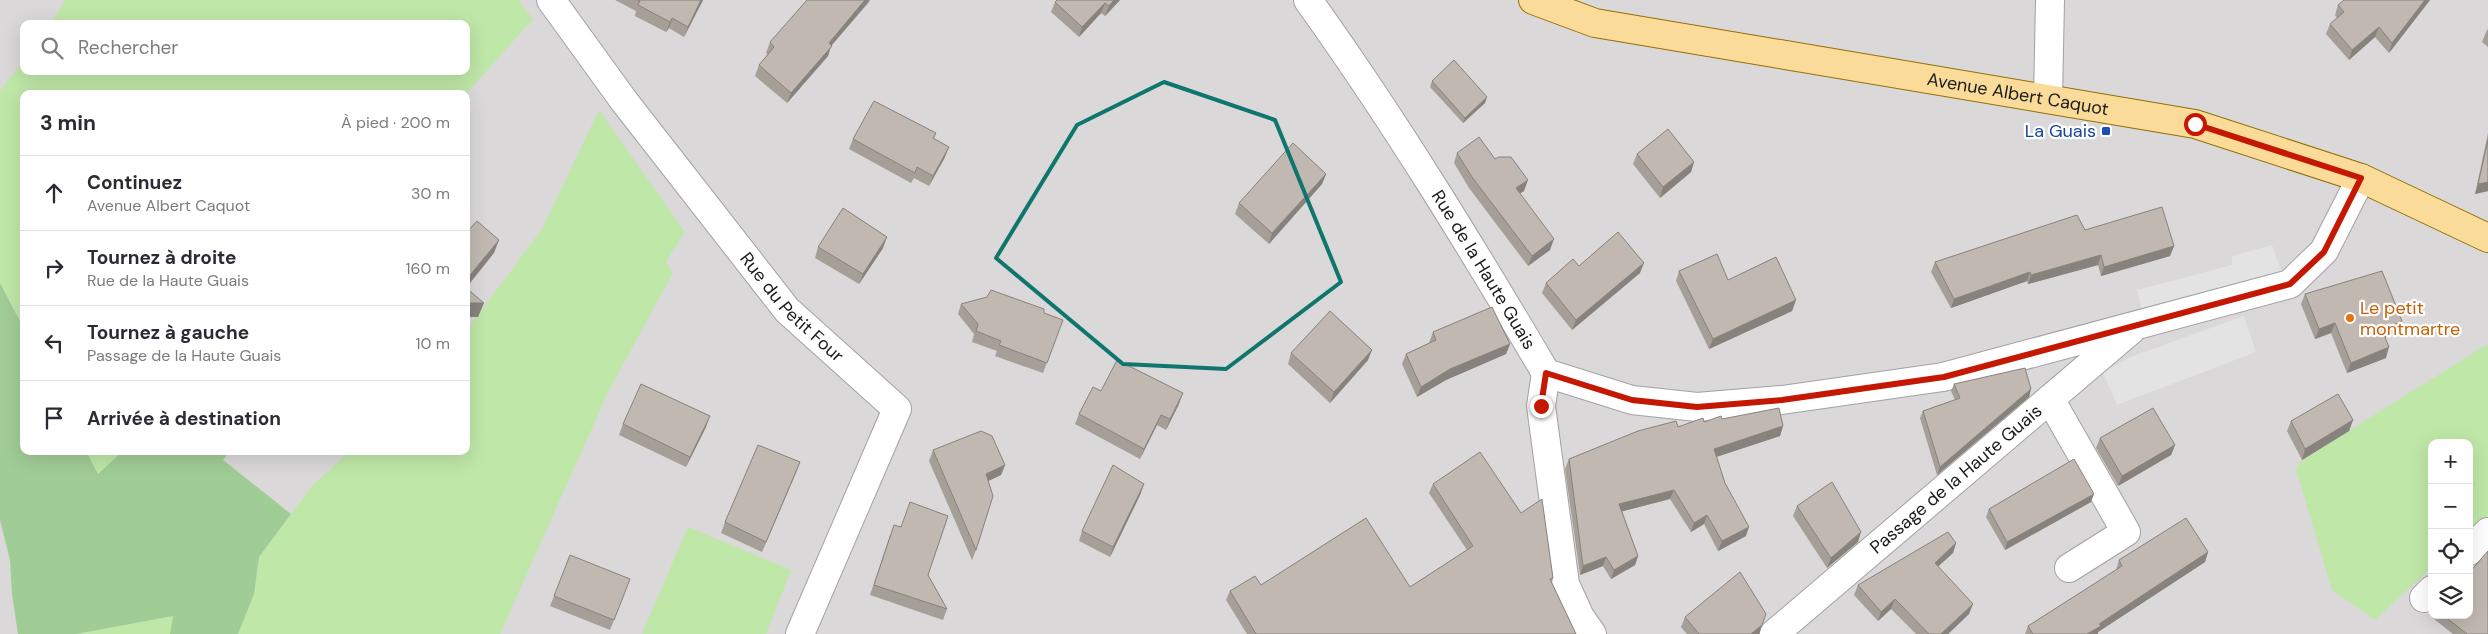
<!DOCTYPE html>
<html lang="fr">
<head>
<meta charset="utf-8">
<style>
  body { margin:0; font-family:"DM Sans",sans-serif; background:#f2f2f3; color:#2b2b33 }
  .controls { position:absolute; right:15px; bottom:15px; display:grid; overflow:hidden; border-radius:10px; box-shadow:0 5px 20px #0002 }
  .controls button { width:45px; height:45px; display:grid; place-items:center; padding:0; border:0; border-bottom:1px solid #e1e1e2; background:#fff; color:#2b2b33; font:25px sans-serif }
  .stop { position:absolute; width:15px; height:15px; margin:-11px; border:4px solid #c41803; border-radius:50%; background:#fff }
  .stop.end { background:#c41803; border-color:#fff; box-shadow:0 1px 5px #0008 }
  .list { margin:0; padding:0; list-style:none }
  h2 { display:flex; justify-content:space-between; align-items:center; height:65px; margin:0; padding:0 20px; font-size:21px }
  h2 small { font-size:16px; font-weight:400; color:#7c7c81 }
  .list li { display:grid; grid-template-columns:32px 1fr auto; gap:15px; align-items:center; box-sizing:border-box; height:75px; padding:0 20px; border-top:1px solid #e1e1e2 }
  .list b { display:block; font-size:19px; white-space:nowrap }
  .list p { margin:0; font-size:16px; white-space:nowrap; color:#7c7c81 }
  .list em { font-size:16px; font-style:normal; color:#7c7c81 }
  .icon { flex:none; width:28px; height:28px; fill:none; stroke:currentColor; stroke-width:2; stroke-linecap:round; stroke-linejoin:round }
  .map { position:relative; flex:none; width:2488px; height:634px; overflow:hidden }
  .search { position:absolute; background:#fff; box-shadow:0 5px 20px #0002; left:20px; top:20px; width:450px; height:55px; display:flex; align-items:center; gap:12px; box-sizing:border-box; padding:0 18px; border-radius:10px; color:#7c7c81; font-size:19px }
  .panel { position:absolute; background:#fff; box-shadow:0 5px 20px #0002; left:20px; top:90px; width:450px; height:365px; border-radius:10px }
  .map>svg:first-child { display:block }
  .residential { fill:#dad8d8; fill-rule:evenodd }
  .grass { fill:#bfe7a7 }
  .forest { fill:#a0cc96 }
  .parking { fill:#e3e3e3 }
  .lines { fill:none; stroke-linecap:round; stroke-linejoin:round }
  .minor-casing { stroke:#a2a2a2; stroke-width:30 }
  .major-casing { stroke:#917102; stroke-width:30 }
  .minor { stroke:#fff; stroke-width:28 }
  .major { stroke:#fadb99; stroke-width:28 }
  .wall { fill:#a69f98 }
  .shaded-wall { fill:#87827c }
  .building { fill:#c1b9b1; stroke:#87827c }
  .route { stroke:#c41803; stroke-width:6 }
  .marked { fill:none; stroke:#0f766e; stroke-width:4; stroke-linejoin:round }
  .transit-dot { fill:#1a4fb4; stroke:#fff; stroke-width:2 }
  .food-dot { fill:#e8710a; stroke:#fff; stroke-width:2 }
  .labels { text-anchor:middle; stroke-width:4.5; stroke-linejoin:round; paint-order:stroke }
  .street-label { font-size:18px; fill:#1b1b1b; stroke:#fff }
  .transit-label { font-size:18px; fill:#164399; stroke:#fff; text-anchor:end }
  .food-label { font-size:18px; fill:#c56008; stroke:#fff; text-anchor:start }
</style>
</head>
<body>
<div class="map">
<svg width="2488" height="634" viewBox="0 0 2488 634">
  <rect width="100%" height="100%" fill="#edeae1"/>
  <!-- residential -->
  <path class="residential" d="M0,0h2488v634h-2488zM24,24h442v47h-442zM24,94h442v357h-442zM2432,443h37v172h-37z"/>
  <!-- grass -->
  <g class="grass">
    <path d="M65,0h453l15,19 -67,75h-442v235l-24,-46v-192l24,-31v11h442v-47h-415z"/>
    <path d="M599,110l86,122 -19,29 7,12 -65,119 -108,242h-262l16,-40 5,-37 54,-72 37,-34h116v-120l76,-102z"/>
    <path d="M2488,344v171l-19,17v-89h-37v124l-57,53 -43,-30 -36,-121 6,-9z"/>
    <path d="M86,451h37l-25,24z"/>
    <path d="M688,527l103,43 -25,64h-124z"/>
    <path d="M173,616l-3,18h-94z"/>
  </g>
  <!-- forest -->
  <path class="forest" d="M0,283l24,46v122h62l12,23 25,-23h107l-7,9 68,54 -32,43 -5,37 -16,40h-68l3,-18 -97,18h-58l-6,-40 -2,-34 -10,-40z"/>
  <!-- parking -->
  <g class="parking">
    <path d="M2272,245l11,31 -140,38 -6,-24 95,-25v-9z"/>
    <path d="M2244,316l12,36 -139,53 -14,-32 27,-16z"/>
  </g>
  <g class="lines">
    <!-- minor casing -->
    <g class="minor-casing">
      <g id="minor">
        <path id="s1" d="M551,0l73,101 163,209 110,99 -97,225"/>
        <path id="s2" d="M1308,0c86,120 163,246 238,373l86,27 65,7 85,-7 161,-23 347,-93 34,-33 37,-73"/>
        <path d="M2048,98l2,-98"/>
        <path d="M1546,373l-5,33 24,178 15,33 12,17"/>
        <path d="M2050,399l76,133 -57,36"/>
        <path d="M2469,551l19,-19"/>
        <path d="M2424,598l8,-8"/>
        <path id="s3" d="M1774,634l357,-304"/>
      </g>
    </g>
    <!-- major casing -->
    <g class="major-casing">
      <g id="major">
        <path id="s4" d="M1533,0l62,23 600,101 166,54 127,60"/>
      </g>
    </g>
    <!-- minor -->
    <use href="#minor" class="minor"/>
    <!-- major -->
    <use href="#major" class="major"/>
  </g>
  <!-- wall -->
  <g class="wall">
    <path d="M615,0h88l-19,37 -15,-9 -3,4 -31,-16 1,-5z"/>
    <path d="M1057,0h63l-15,16 -4,-3 -22,24 -28,-25 4,-10z"/>
    <path d="M2430,0l-41,53 -14,-16 -26,23 -23,-26 4,-10 7,-6 -2,-3 3,-10z"/>
    <path d="M870,1l-39,45 -3,10 -41,47 -32,-27 4,-11 9,-10 -2,-2 4,-11z"/>
    <path d="M2488,29v18l-6,-5 4,-10z"/>
    <path d="M1432,81l53,22 -22,20 -33,-36z"/>
    <path d="M936,133l-2,6 11,18 -16,29 -15,-8 -3,5 -62,-34 4,-10z"/>
    <path d="M2488,133v58l-13,3z"/>
    <path d="M1457,153l38,6 29,32 -4,2 30,57 -22,16 -59,-78 -15,-25z"/>
    <path d="M1637,154l57,8 -3,10 -31,26 -27,-34z"/>
    <path d="M1326,174l-4,10 -53,60 -34,-30 4,-11z"/>
    <path d="M2085,230l89,16 -4,10 -69,20 -3,-11 -70,19 -1,-3 -76,27 -20,-36 4,-10z"/>
    <path d="M818,247l65,1 -24,36 -44,-26z"/>
    <path d="M1579,266l61,7 -68,57 -30,-37 4,-10z"/>
    <path d="M1679,271l49,9 68,20 -4,11 -83,38 -33,-68z"/>
    <path d="M2305,294l94,38 -14,5 1,21 -39,15 -16,-40 -16,6 -14,-35z"/>
    <path d="M961,304l83,9 19,7 -20,53 -48,-17 2,-5 -25,-9 2,-8 -16,-20z"/>
    <path d="M1433,332l77,12 -4,10 -60,26 -29,17 -15,-33 4,-10 23,-11z"/>
    <path d="M1291,353l77,7 -38,43 -42,-39z"/>
    <path d="M1954,384l77,5 -2,8 -92,78 -17,-57 3,-7 32,-11 -4,-9z"/>
    <path d="M1179,404l-13,26 -9,-5 -17,34 -65,-35 4,-10z"/>
    <path d="M1722,419l61,7 -3,10 -64,21 9,26 21,53 -28,15 -14,-27 -13,8 -21,-33 -48,12 16,45 -3,9 -24,14 -8,-13 -23,9 -15,-106 4,-10 109,-32z"/>
    <path d="M2353,420l-4,11 -47,29 -15,-29 4,-10z"/>
    <path d="M623,424l83,3 -20,40 -67,-32z"/>
    <path d="M2100,438l75,7 -4,10 -53,31 -22,-38z"/>
    <path d="M933,450l72,15 -4,10 -13,6 -12,69 -4,10 -43,-99z"/>
    <path d="M800,462l-38,90 -41,-19 4,-11z"/>
    <path d="M1144,484l-4,11 -30,62 -31,-16 3,-10z"/>
    <path d="M1433,484l120,94 -1,5 24,51h-329l-21,-34 4,-9 31,-6 149,2 57,-37 -38,-57z"/>
    <path d="M2091,502l-86,48 -19,-33 3,-8z"/>
    <path d="M1797,506l61,36 -31,26 -34,-52z"/>
    <path d="M890,535l38,40 19,34 -4,11 -73,-25z"/>
    <path d="M1956,543l-3,10 -15,13 31,48 -21,20h-32l-25,-25 -13,12 -24,-26 4,-10z"/>
    <path d="M2208,552l-3,10 -107,70v2h-73l3,-8 88,-56 3,-10z"/>
    <path d="M626,590l-16,40 -60,-24 4,-10z"/>
    <path d="M2435,615h34l19,19h-35l-19,-15z"/>
    <path d="M1685,617l77,8 -3,9h-72l-6,-7z"/>
  </g>
  <!-- shaded-wall -->
  <g class="shaded-wall">
    <path d="M701,0h2l-19,37 4,-10z"/>
    <path d="M865,0h5l-39,46 -3,10 -41,47 4,-10 38,-50z"/>
    <path d="M1114,0h6l-15,16 4,-10z"/>
    <path d="M2425,0h5l-41,53 3,-10z"/>
    <path d="M1105,3l-4,10 -22,24 3,-10z"/>
    <path d="M672,18l-3,10 -3,4 4,-10z"/>
    <path d="M2379,27l-4,10 -26,23 3,-10z"/>
    <path d="M1487,97l-2,6 -22,20 2,-5z"/>
    <path d="M949,147l-4,10 -16,29 4,-10z"/>
    <path d="M1694,162l-3,10 -31,26 3,-11z"/>
    <path d="M1326,174l-4,10 -53,60 3,-11z"/>
    <path d="M1528,180l-4,11 -12,7 4,-10z"/>
    <path d="M2488,182v9l-13,3 3,-10z"/>
    <path d="M887,237l-4,11 -24,36 4,-10z"/>
    <path d="M1554,239l-4,11 -22,16 4,-10z"/>
    <path d="M499,240l-5,13 -28,35v-8z"/>
    <path d="M2174,246l-4,10 -69,20 3,-9z"/>
    <path d="M2101,255l-3,10 -70,19 3,-9z"/>
    <path d="M1644,263l-4,10 -68,57 4,-10z"/>
    <path d="M2030,272l-3,9 -76,27 3,-9z"/>
    <path d="M1796,300l-4,11 -83,38 4,-10z"/>
    <path d="M466,303h18l-6,14h-12z"/>
    <path d="M2402,321l-3,11 -21,8 4,-10z"/>
    <path d="M2335,323l-4,10 -16,6 4,-10z"/>
    <path d="M1510,344l-4,10 -60,26 -29,17 4,-10 29,-18z"/>
    <path d="M2389,347l-3,11 -39,15 4,-10z"/>
    <path d="M1372,350l-4,10 -38,43 4,-11z"/>
    <path d="M2031,389l-2,8 -92,78 3,-8z"/>
    <path d="M1183,393l-4,11 -13,26 4,-11z"/>
    <path d="M1161,415l-4,10 -17,34 4,-10z"/>
    <path d="M710,416l-4,11 -20,40 4,-10z"/>
    <path d="M2353,420l-4,11 -47,29 3,-11z"/>
    <path d="M1783,426l-3,10 -70,23 4,-10z"/>
    <path d="M2175,445l-4,10 -53,31 4,-10z"/>
    <path d="M800,462l-4,11 -34,79 4,-10z"/>
    <path d="M1005,465l-4,10 -19,9 4,-10z"/>
    <path d="M1144,484l-4,11 -30,62 3,-10z"/>
    <path d="M1674,490l-4,9 -54,14 3,-9z"/>
    <path d="M2094,494l-3,8 -86,48 2,-8z"/>
    <path d="M1707,515l-3,9 -13,8 3,-9z"/>
    <path d="M1749,527l-3,9 -28,15 4,-10z"/>
    <path d="M1861,532l-3,10 -31,26 4,-10z"/>
    <path d="M1956,543l-3,10 -22,20 4,-10z"/>
    <path d="M2208,552l-3,10 -107,70v2h-11l12,-10z"/>
    <path d="M1638,556l-3,9 -24,14 3,-9z"/>
    <path d="M1606,557l-3,9 -23,9 3,-9z"/>
    <path d="M1895,599l-4,10 -13,12 3,-9z"/>
    <path d="M1973,604l-4,10 -21,20h-7z"/>
    <path d="M1762,625l-3,9h-8z"/>
  </g>
  <!-- building -->
  <g class="building">
    <path d="M638,0h63l-13,27 -16,-9 -2,4 -32,-17 2,-4z"/>
    <path d="M807,0h58l-36,43 3,3 -41,47 -32,-28 15,-18 -4,-5z"/>
    <path d="M1057,0h57l-5,6 -4,-3 -23,24 -27,-25z"/>
    <path d="M2344,0h81l-33,43 -13,-16 -27,23 -22,-26 14,-12 -6,-7z"/>
    <path d="M1454,60l33,37 -22,21 -33,-37z"/>
    <path d="M874,101l62,32 -3,5 16,9 -16,29 -16,-9 -2,6 -62,-34z"/>
    <path d="M1668,129l26,33 -31,25 -26,-33z"/>
    <path d="M1479,137l16,22 4,-2h12l17,23 -12,8 38,51 -22,17 -60,-79 -15,-24z"/>
    <path d="M2488,140v42l-10,2z"/>
    <path d="M1293,143l33,31 -54,59 -33,-30z"/>
    <path d="M2162,207l12,39 -70,21 -3,-12 -70,20 -1,-3 -76,27 -19,-37 142,-47 8,15z"/>
    <path d="M843,208l44,29 -24,37 -45,-27z"/>
    <path d="M477,221l22,19 -33,40v-47z"/>
    <path d="M1618,232l26,31 -68,57 -30,-37 27,-24 6,7z"/>
    <path d="M1717,254l11,26 48,-23 20,43 -83,39 -34,-68z"/>
    <path d="M2382,271l20,50 -20,9 7,17 -38,16 -16,-40 -16,6 -14,-35z"/>
    <path d="M466,288l18,15h-18z"/>
    <path d="M991,290l53,19v4l19,7 -16,43 -48,-18 2,-4 -25,-10 2,-7 -17,-20 26,-7z"/>
    <path d="M1492,307l18,37 -60,25 -29,18 -15,-33 30,-14 -3,-8z"/>
    <path d="M1330,311l42,39 -38,42 -43,-39z"/>
    <path d="M1117,360l66,33 -13,26 -9,-4 -17,34 -65,-35 14,-27 8,4z"/>
    <path d="M2025,368l6,21 -91,78 -17,-56 37,-13 -6,-14z"/>
    <path d="M641,384l69,32 -20,41 -67,-33z"/>
    <path d="M2338,394l15,26 -48,29 -14,-28z"/>
    <path d="M1779,408l4,18 -69,23 11,34 24,44 -27,14 -15,-26 -13,8 -20,-33 -55,14 19,52 -24,14 -8,-13 -23,9 -14,-107 69,-28 38,-10 2,6 25,-9 1,4 17,-6 1,3z"/>
    <path d="M2153,408l22,37 -53,31 -22,-38z"/>
    <path d="M981,431l11,5 13,29 -19,9 7,22 -17,54 -43,-100z"/>
    <path d="M758,445l42,17 -34,80 -41,-20z"/>
    <path d="M1480,452l41,61 21,-14 11,79 -3,1 26,55h-320l-26,-43 25,-15 6,9 105,-67 44,69 63,-41 -40,-62z"/>
    <path d="M2074,459l20,35 -87,48 -18,-33z"/>
    <path d="M1113,465l31,19 -31,63 -31,-16z"/>
    <path d="M1832,482l29,50 -30,26 -34,-52z"/>
    <path d="M910,502l38,14 -20,59 19,34 -73,-24 20,-60 7,2z"/>
    <path d="M2186,518l22,34 -109,72 2,2 -14,8h-54l-5,-8 94,-60 -3,-6z"/>
    <path d="M1948,532l8,11 -21,20 38,41 -32,30h-12l-34,-35 -14,13 -23,-27z"/>
    <path d="M2488,551v83h-21l-24,-19h26v-42z"/>
    <path d="M570,555l60,24 -16,41 -60,-24z"/>
    <path d="M1740,572l26,42 -4,11 -11,9h-52l-14,-17z"/>
  </g>
  <g class="lines">
    <!-- route -->
    <path class="route" d="M1541,406l5,-33 86,27 65,7 85,-7 162,-23 346,-93 34,-32 37,-74 -166,-54"/>
  </g>
  <!-- marked area -->
  <path class="marked" d="M1164,82l111,38 66,162 -115,87 -103,-5 -127,-106 81,-133z"/>
  <!-- markers -->
  <rect class="transit-dot" x="2101" y="126" width="10" height="10" rx="2.5"/>
  <circle class="food-dot" cx="2350" cy="318" r="5"/>
  <g class="labels">
    <!-- street labels -->
    <g class="street-label">
      <text dy="6" stroke="none"><textPath href="#s4" startOffset="495">Avenue Albert Caquot</textPath></text>
      <text dy="6" stroke="none"><textPath href="#s2" startOffset="322">Rue de la Haute Guais</textPath></text>
      <text dy="6" stroke="none"><textPath href="#s1" startOffset="391">Rue du Petit Four</textPath></text>
      <text dy="6" stroke="none"><textPath href="#s3" startOffset="239">Passage de la Haute Guais</textPath></text>
    </g>
    <!-- transit labels -->
    <g class="transit-label">
      <text x="2096" y="137">La Guais</text>
    </g>
    <!-- food labels -->
    <g class="food-label">
      <text x="2360" y="314">Le petit<tspan x="2360" dy="21">montmartre</tspan></text>
    </g>
  </g>
</svg>
<div class="controls">
<button>+</button>
<button>−</button>
<button><svg class="icon" aria-label="locate" viewBox="0 0 24 24"><circle cx="12" cy="12" r="6"/><path d="M12 2v4M12 18v4M2 12h4M18 12h4"/></svg></button>
<button><svg class="icon" aria-label="layers" viewBox="0 0 24 24"><path d="M12 4l9 5-9 5-9-5zM3 14l9 5 9-5"/></svg></button>
</div>
<div class="stop" style="left:2195px;top:124px"></div>
<div class="stop end" style="left:1541px;top:406px"></div>
<div class="search"><svg class="icon" aria-label="search" viewBox="0 0 24 24"><circle cx="10" cy="10" r="6"/><path d="M15 15l6 6"/></svg>Rechercher</div>
<section class="panel">
<h2>3 min<small>À pied · 200 m</small></h2>
<ul class="list">
<li><svg class="icon" aria-label="ahead" viewBox="0 0 24 24"><path d="M12 20V5M6 11l6-6 6 6"/></svg><div><b>Continuez</b><p>Avenue Albert Caquot</p></div><em>30 m</em></li>
<li><svg class="icon" aria-label="right" viewBox="0 0 24 24"><path d="M7 20v-9h11M14 6l5 5-5 5"/></svg><div><b>Tournez à droite</b><p>Rue de la Haute Guais</p></div><em>160 m</em></li>
<li><svg class="icon" aria-label="left" viewBox="0 0 24 24"><path d="M17 20v-9H6M10 6l-5 5 5 5"/></svg><div><b>Tournez à gauche</b><p>Passage de la Haute Guais</p></div><em>10 m</em></li>
<li><svg class="icon" aria-label="arrive" viewBox="0 0 24 24"><path d="M6 21V4h12l-3 4 3 4H6"/></svg><div><b>Arrivée à destination</b></div></li>
</ul>
</section>
</div>
</body>
</html>
